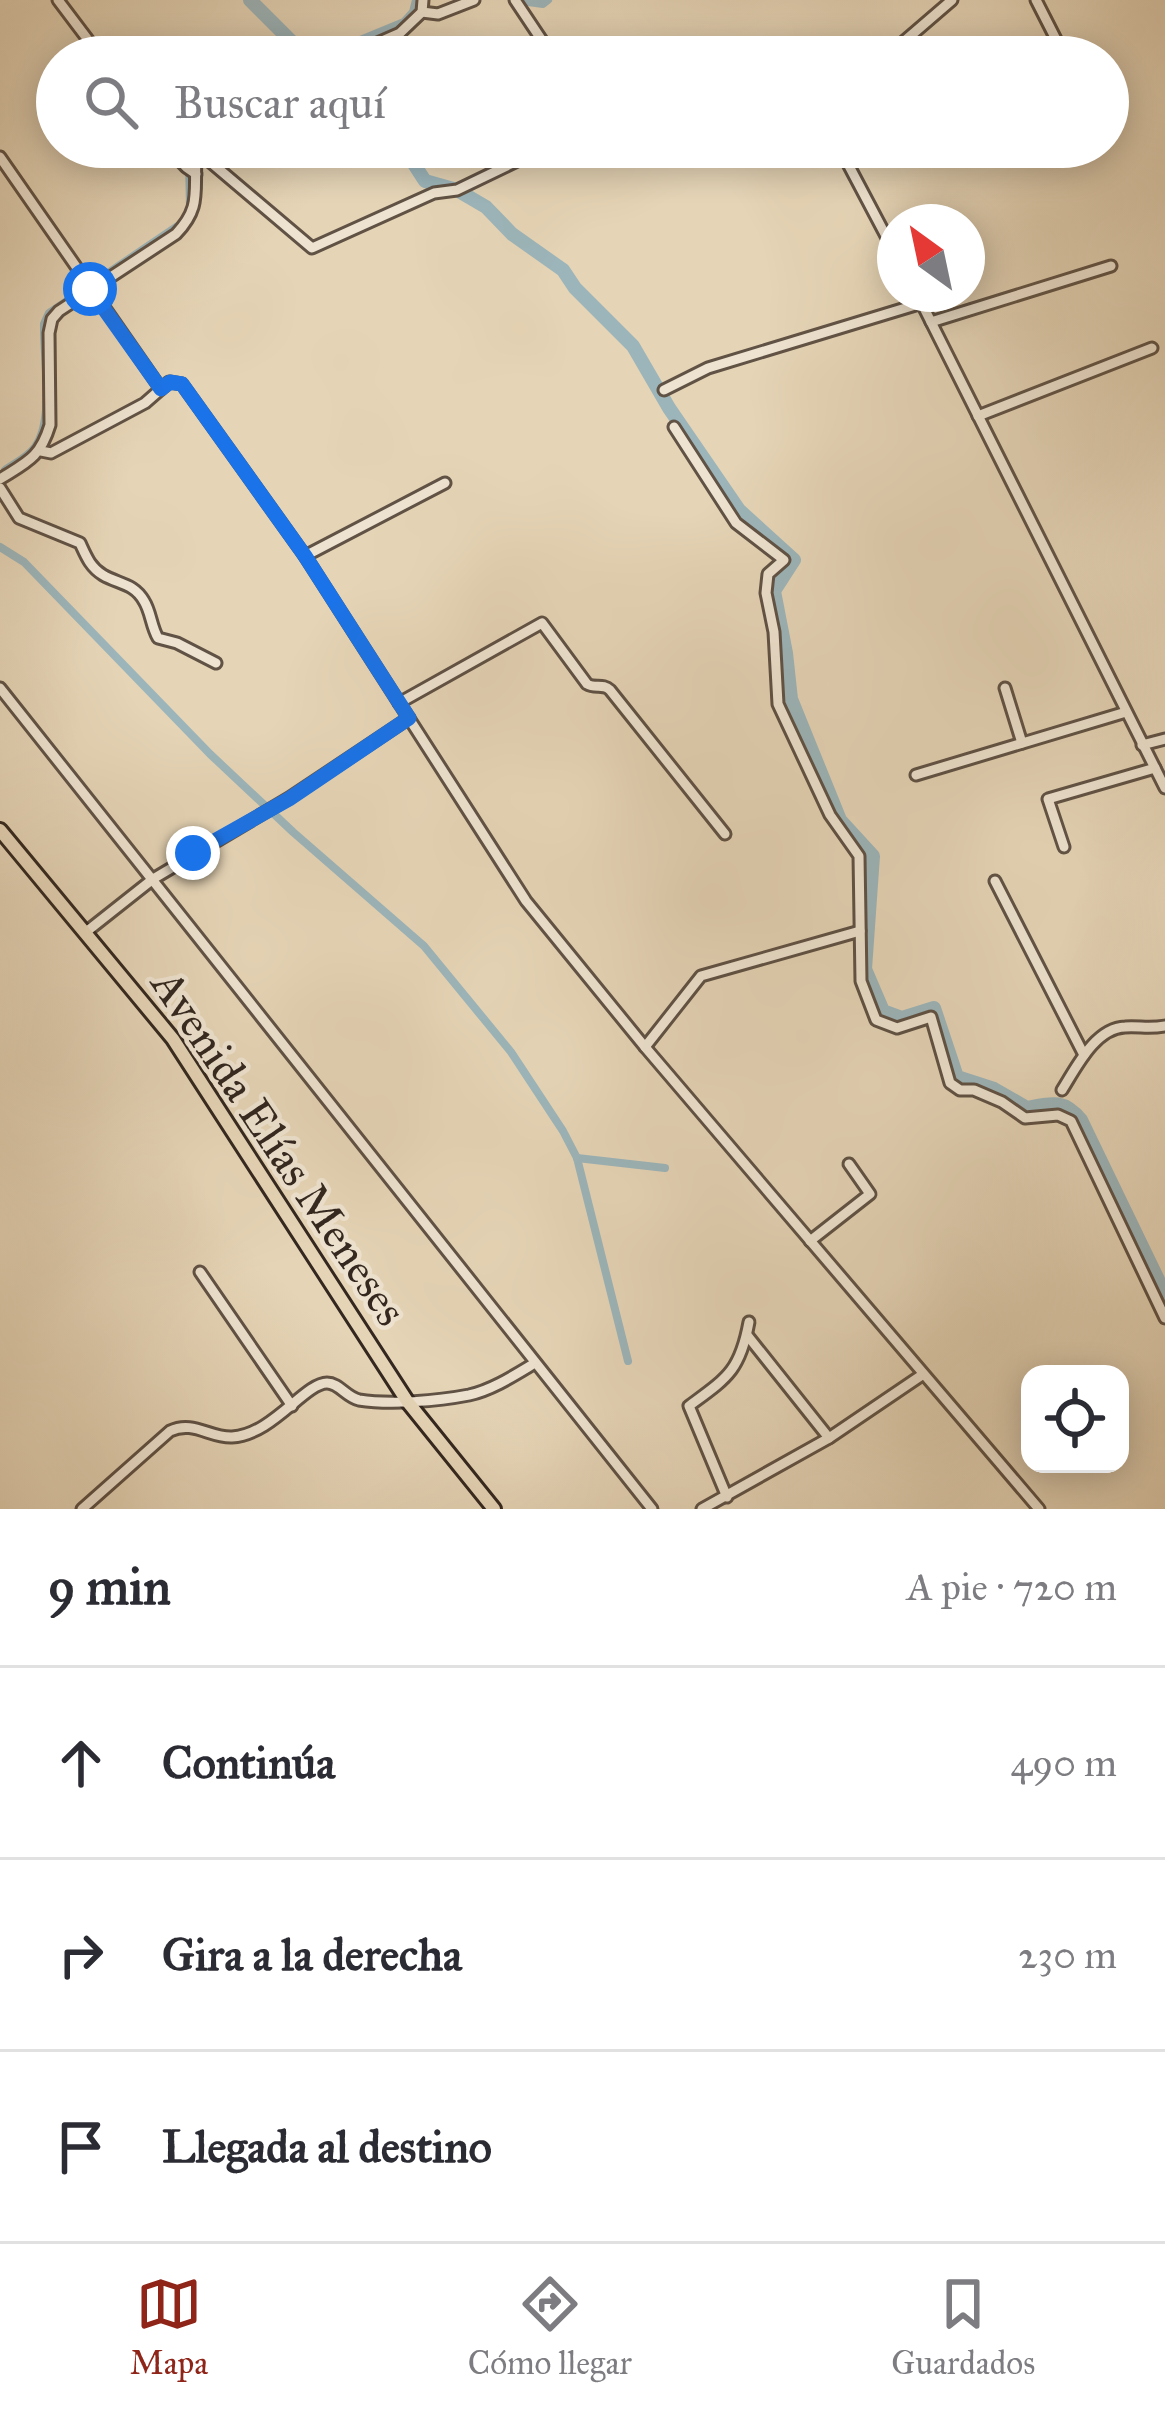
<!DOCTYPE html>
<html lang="es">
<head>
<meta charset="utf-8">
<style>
  body { margin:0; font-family:"IM FELL Great Primer",serif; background:#f7f7f7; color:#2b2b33 }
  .controls { position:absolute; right:36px; bottom:36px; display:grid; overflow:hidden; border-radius:24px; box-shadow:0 6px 30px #0003 }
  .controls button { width:108px; height:108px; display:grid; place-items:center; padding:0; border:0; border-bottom:3px solid #e1e1e2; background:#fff; color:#2b2b33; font:60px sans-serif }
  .compass { position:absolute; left:877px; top:204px; width:108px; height:108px; border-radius:50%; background:#fff; box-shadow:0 6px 30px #0003; rotate:327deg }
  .stop { position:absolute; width:36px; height:36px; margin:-27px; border:9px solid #1a73e8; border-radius:50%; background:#fff }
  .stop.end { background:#1a73e8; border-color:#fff; box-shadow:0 3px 12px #0008 }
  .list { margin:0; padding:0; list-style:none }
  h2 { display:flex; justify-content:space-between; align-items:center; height:156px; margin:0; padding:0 48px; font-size:51px }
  h2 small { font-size:39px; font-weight:400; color:#7c7c81 }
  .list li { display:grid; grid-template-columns:78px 1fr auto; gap:36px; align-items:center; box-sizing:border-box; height:192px; padding:0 48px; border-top:3px solid #e1e1e2 }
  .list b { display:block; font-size:45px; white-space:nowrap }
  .list em { font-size:39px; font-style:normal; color:#7c7c81 }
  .icon { flex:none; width:66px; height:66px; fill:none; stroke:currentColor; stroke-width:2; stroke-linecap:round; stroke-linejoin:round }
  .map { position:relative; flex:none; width:1165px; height:1509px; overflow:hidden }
  .search { position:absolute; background:#fff; box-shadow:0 6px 30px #0003; left:36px; right:36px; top:36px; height:132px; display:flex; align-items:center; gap:30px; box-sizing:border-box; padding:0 42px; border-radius:66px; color:#7c7c81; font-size:45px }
  .sheet { height:732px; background:#fff }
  nav { display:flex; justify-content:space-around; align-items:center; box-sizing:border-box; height:168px; border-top:3px solid #e1e1e2; background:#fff; font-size:33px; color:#7c7c81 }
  nav a { display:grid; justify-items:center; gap:6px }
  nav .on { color:#8f2418 }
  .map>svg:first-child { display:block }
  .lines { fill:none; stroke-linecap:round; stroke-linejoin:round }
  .canal { stroke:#9cb5ba; stroke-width:8 }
  .river { stroke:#9cb5ba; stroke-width:14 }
  .minor-casing { stroke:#605245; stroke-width:15 }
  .major-casing { stroke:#33271f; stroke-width:18 }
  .minor { stroke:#eee3d0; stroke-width:9 }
  .major { stroke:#e5d4b6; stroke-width:12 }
  .route { stroke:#1a73e8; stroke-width:15 }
  .labels { text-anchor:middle; stroke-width:9; stroke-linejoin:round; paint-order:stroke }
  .street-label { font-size:45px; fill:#33271f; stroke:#eee3d0 }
</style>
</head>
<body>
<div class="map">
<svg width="1165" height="1509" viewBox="0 0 1165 1509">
  <rect width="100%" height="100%" fill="#e5d4b6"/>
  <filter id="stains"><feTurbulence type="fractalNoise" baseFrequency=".00167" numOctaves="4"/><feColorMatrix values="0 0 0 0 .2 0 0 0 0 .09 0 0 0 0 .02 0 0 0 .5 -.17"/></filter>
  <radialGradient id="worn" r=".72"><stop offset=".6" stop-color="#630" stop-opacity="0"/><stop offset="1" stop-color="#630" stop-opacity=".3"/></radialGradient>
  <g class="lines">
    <!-- canal -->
    <g class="canal">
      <path d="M521,1l22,3 5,-4"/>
      <path d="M319,57l85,-35 9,-10 3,-12"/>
      <path d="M190,208l-1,-47 11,-14"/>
      <path d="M5,470c10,-7 23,-13 30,-23 20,-28 8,-90 9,-123l5,-11 130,-88"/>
      <path d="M0,547l24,15 186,192 83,78 131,114 87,106 52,79 14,27 51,203"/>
      <path d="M577,1158l88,10"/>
    </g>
    <!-- river -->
    <g class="river">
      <path d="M250,0l45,45 25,12"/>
      <path d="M403,147l22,34 32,9 29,17 26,27 51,36 12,18 58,58 36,62 70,102 55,50 -20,31 12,62 5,46 49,121 33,36 -8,113 18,42 19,7 32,-10 23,69 37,12 33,19c24,-5 37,-9 54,12l84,174"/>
    </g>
    <!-- minor casing -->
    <g class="minor-casing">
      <g id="minor">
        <path d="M58,0l43,57"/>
        <path d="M515,0l38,57"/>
        <path d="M1036,0l29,57"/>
        <path d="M422,12l16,2 36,-14"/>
        <path d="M345,57l55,-24 22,-21 1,-12"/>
        <path d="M861,57l40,-13 51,-44"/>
        <path d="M167,147l19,20 10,7"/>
        <path d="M839,147l56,106"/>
        <path d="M201,154l111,94 122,-55 23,-3 89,-43"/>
        <path d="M0,157l161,232"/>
        <path d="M917,294l248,494"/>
        <path d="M931,322l180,-56"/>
        <path d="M664,390l44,-22 214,-65"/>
        <path d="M978,416l174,-68"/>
        <path d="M674,427l62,96 48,37 -16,14 -2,19 8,39 4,72 52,111 29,41 2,125 15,39 21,8 34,-11 19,66 10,7h14l28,12 23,16 33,-3 13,6 94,197"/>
        <path d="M41,451l10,2 94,-50 24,-21 13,2 123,172 221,345 119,146 394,462"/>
        <path d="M0,479c27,-17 40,-21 50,-54l-1,-92 3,-14 7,-8 117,-77c25,-26 18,-41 20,-74l14,-13"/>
        <path d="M0,488l19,30 61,25c6,13 10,24 23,32 15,9 31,8 41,26 7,11 7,25 14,37l19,5 39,20"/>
        <path d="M305,556l140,-73"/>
        <path d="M0,688l652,821"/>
        <path d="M1005,688l17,55"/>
        <path d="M399,703l143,-80 45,61c8,5 16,-1 23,6l115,144"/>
        <path d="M1142,745l23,-6"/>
        <path d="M916,775l210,-63"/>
        <path d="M1064,847l-16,-48 107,-31"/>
        <path d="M995,881l89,174"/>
        <path d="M86,932l67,-53 136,-81 120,-80"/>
        <path d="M645,1047l56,-71 159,-45"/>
        <path d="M1062,1090c14,-22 33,-62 63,-63 15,-1 24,2 40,-1"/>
        <path d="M810,1241l60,-47 -21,-30"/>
        <path d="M200,1272l92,134"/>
        <path d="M747,1335l82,103"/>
        <path d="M727,1497l-38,-91c38,-28 51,-35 60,-84"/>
        <path d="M82,1509l88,-78c23,-11 40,7 62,6 40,-2 73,-54 95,-54 12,0 19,14 32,17 31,5 79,1 110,-5 23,-5 46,-20 66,-32"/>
        <path d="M702,1509l127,-71 93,-63"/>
      </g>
    </g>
    <!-- major casing -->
    <g class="major-casing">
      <path id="major" d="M0,830l173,209 234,362 87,108"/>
    </g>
    <!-- minor -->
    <use href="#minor" class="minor"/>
    <!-- major -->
    <use href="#major" class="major"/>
  </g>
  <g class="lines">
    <!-- route -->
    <path class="route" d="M90,289l71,100 9,-7 12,2 123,172 104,162 -120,81 -96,54"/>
  </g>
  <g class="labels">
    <!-- street labels -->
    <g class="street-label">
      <text transform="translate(280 1147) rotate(56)" y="16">Avenida Elías Meneses</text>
    </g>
  </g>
  <rect width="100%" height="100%" filter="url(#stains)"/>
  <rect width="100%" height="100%" fill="url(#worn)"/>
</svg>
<div class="controls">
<button><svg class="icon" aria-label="locate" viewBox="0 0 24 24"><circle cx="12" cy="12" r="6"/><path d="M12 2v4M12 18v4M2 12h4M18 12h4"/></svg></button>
</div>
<svg class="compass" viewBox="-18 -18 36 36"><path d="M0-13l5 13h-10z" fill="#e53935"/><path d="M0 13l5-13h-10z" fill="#7c7c81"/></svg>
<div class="stop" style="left:90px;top:289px"></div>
<div class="stop end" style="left:193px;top:853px"></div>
<div class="search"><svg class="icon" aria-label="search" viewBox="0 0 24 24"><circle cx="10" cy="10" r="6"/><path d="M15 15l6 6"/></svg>Buscar aquí</div>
</div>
<section class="sheet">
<h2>9 min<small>A pie · 720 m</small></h2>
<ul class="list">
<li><svg class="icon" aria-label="ahead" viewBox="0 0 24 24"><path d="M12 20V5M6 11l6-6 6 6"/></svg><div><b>Continúa</b></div><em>490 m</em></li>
<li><svg class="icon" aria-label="right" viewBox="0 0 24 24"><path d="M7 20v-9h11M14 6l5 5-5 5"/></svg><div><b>Gira a la derecha</b></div><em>230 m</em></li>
<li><svg class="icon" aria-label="arrive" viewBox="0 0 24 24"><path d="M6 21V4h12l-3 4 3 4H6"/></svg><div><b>Llegada al destino</b></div></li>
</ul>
</section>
<nav>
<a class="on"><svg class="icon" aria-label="map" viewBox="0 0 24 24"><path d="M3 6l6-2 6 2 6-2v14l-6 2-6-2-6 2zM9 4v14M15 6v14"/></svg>Mapa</a>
<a><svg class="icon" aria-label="directions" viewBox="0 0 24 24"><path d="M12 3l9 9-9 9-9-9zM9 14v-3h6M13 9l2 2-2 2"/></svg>Cómo llegar</a>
<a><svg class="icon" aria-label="saved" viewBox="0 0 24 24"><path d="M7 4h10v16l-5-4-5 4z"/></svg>Guardados</a>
</nav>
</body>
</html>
